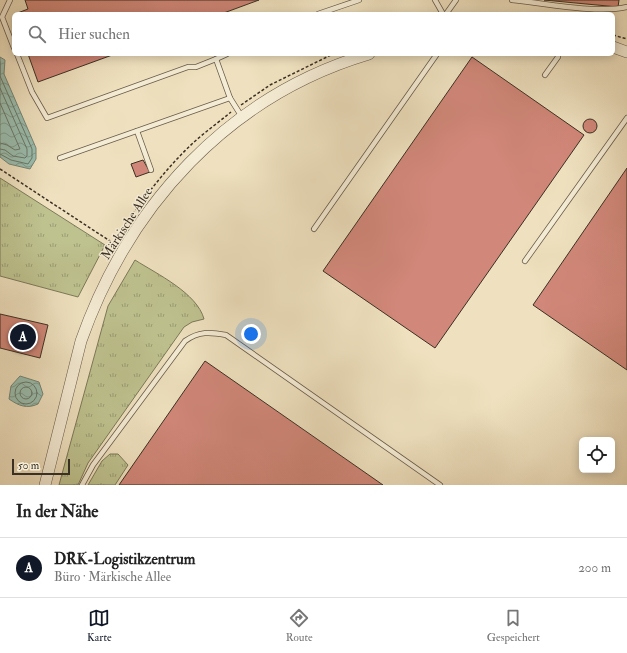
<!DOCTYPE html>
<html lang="de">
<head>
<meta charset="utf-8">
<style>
  body { margin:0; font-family:"IM FELL Double Pica",serif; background:#f6f6f6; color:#222 }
  .controls { position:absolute; right:12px; bottom:12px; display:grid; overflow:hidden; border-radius:6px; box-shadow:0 2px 10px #0003 }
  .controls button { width:36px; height:36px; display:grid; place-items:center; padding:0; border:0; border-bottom:1px solid #e0e0e0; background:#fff; color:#222; font:20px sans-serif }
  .scale { position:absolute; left:12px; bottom:10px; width:58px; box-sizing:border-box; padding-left:4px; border:2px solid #3a3024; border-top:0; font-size:11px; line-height:14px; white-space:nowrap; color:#3a3024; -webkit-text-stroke:3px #f5ecd5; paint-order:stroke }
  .you { position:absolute; left:251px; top:334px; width:14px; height:14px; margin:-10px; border:3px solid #fff; border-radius:50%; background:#1a73e8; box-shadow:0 0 0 6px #1a73e833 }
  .badge { display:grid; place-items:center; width:26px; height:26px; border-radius:50%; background:#111827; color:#fff; font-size:13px; font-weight:700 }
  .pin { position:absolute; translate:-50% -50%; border:2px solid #fff; box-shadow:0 1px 4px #0006 }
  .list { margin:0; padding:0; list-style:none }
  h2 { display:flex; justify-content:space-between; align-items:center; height:52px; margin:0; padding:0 16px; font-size:17px }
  h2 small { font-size:13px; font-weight:400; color:#767676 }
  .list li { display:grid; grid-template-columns:26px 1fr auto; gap:12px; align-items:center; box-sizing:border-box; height:60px; padding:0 16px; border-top:1px solid #e0e0e0 }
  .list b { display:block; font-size:15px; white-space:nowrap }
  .list p { margin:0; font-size:13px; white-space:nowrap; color:#767676 }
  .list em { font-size:13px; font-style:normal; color:#767676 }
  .icon { flex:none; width:22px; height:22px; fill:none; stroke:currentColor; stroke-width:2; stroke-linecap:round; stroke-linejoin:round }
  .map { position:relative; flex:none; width:627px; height:485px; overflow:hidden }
  .search { position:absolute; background:#fff; box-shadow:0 2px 10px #0003; left:12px; right:12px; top:12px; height:44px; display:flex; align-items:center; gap:10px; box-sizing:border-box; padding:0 14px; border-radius:6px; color:#767676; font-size:15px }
  .sheet { height:112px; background:#fff }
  nav { display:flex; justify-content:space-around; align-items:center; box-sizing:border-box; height:56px; border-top:1px solid #e0e0e0; background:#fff; font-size:11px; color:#767676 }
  nav a { display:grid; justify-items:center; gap:2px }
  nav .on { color:#111827 }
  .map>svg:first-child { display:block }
  .grass { fill:url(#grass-tufts); stroke:#7c795a }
  .water { fill:url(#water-waves); stroke:#748577 }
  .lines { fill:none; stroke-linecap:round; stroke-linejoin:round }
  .shore { stroke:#6a776a; stroke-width:1 }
  .building { fill:#d18779; stroke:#3a3024 }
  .service-casing { stroke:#675c4b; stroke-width:6 }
  .tertiary-casing { stroke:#675c4b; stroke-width:12 }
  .path { stroke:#3a3024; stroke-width:1.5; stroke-dasharray:3 2; stroke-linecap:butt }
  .service { stroke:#f5ecd5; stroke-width:4.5 }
  .tertiary { stroke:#f5ecd5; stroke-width:11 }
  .labels { text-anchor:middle; stroke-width:3; stroke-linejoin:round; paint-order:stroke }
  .street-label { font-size:13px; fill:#3a3024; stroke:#f5ecd5 }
</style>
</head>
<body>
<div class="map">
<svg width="627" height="485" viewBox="0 0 627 485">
  <defs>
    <pattern id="grass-tufts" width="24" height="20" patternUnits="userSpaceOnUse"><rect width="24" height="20" fill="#bec28f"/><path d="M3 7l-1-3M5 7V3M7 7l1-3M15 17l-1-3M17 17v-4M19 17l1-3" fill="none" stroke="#9b9e75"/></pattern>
    <pattern id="water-waves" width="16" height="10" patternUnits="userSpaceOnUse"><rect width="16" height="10" fill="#9abeaf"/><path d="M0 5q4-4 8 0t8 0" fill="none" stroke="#7f9b8e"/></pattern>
  </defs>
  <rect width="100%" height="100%" fill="#efe1bf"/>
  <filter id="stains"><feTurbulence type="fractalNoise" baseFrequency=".005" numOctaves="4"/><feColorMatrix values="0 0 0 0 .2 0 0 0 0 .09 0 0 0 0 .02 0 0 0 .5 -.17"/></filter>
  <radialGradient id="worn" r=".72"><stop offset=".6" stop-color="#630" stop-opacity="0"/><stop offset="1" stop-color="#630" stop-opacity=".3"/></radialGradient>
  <!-- grass -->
  <g class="grass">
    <path d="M0,178l105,67 -27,52 -78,-21z"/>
    <path d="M135,260c22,14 62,33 69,59l-12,3 -8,5 -96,136 -10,22h-19l49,-179z"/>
    <path d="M110,454h8l10,11 -13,20h-27l14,-24z"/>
  </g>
  <!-- water -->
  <g class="water">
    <path d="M0,57l5,3 -1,14 32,74v11l-6,10 -21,-5 -9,-7z"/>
    <path d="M20,376l19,6 4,12 -5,10c-11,5 -19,2 -29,-5l2,-13z"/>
  </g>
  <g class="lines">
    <!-- shore -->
    <g class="shore">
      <path d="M0,62v14l32,73v9l-4,6 -17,-4 -11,-6"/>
      <path d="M0,88l27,61v7l-2,2 -12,-2 -8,-6 -5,-1"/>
      <path d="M0,103l20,46 -5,1 -8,-5 -7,-2"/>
      <circle cx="26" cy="393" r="11"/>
      <circle cx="26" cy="393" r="6"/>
    </g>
  </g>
  <!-- building -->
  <g class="building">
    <path d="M25,0h234l-38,14h-206l13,-5z"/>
    <path d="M544,0h75l-1,7z"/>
    <path d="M28,54h87l-77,28z"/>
    <path d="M472,57l112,78 -149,213 -112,-77z"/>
    <circle cx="590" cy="126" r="7"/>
    <path d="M143,160l7,12 -14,5 -5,-13z"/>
    <path d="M627,168v202l-94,-65z"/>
    <path d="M0,314l48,11 -8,33 -40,-10z"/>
    <path d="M205,361l178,124h-264z"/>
  </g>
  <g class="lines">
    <!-- service casing -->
    <g class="service-casing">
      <g id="service">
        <path d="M10,0l-8,17 12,31"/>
        <path d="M435,0l8,14"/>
        <path d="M512,0c32,3 85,14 115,7"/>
        <path d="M318,14l41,-14"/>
        <path d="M446,14l10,-14"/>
        <path d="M17,54l15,38 15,26 141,-51h8l20,-8"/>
        <path d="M227,54l-11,5 14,39"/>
        <path d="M545,75l13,-18v-3"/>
        <path d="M137,131l14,39"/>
        <path d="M60,158l170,-60 12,19"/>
        <path d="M314,229l123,-175"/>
        <path d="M525,261l102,-143"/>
        <path d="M82,485l11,-20 92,-124c14,-10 25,-9 41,-6l214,150"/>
      </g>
    </g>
    <!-- tertiary casing -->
    <g class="tertiary-casing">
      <g id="tertiary">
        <path d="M613,47l14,5"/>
        <path d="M45,485l36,-144c48,-136 147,-245 288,-287"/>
      </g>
    </g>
    <!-- path -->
    <g class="path">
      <path d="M613,35l14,4"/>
      <path d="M241,105l29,-20 63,-31"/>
      <path d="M0,169l113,74c24,-36 49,-71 80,-100 12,-11 26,-21 38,-31"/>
    </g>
    <!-- service -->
    <use href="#service" class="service"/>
    <!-- tertiary -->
    <use href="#tertiary" class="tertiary"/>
  </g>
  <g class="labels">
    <!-- street labels -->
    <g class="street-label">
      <text transform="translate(126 223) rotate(-57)" y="5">Märkische Allee</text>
    </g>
  </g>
  <rect width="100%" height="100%" filter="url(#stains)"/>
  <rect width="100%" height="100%" fill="url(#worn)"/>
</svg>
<div class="controls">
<button><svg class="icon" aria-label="locate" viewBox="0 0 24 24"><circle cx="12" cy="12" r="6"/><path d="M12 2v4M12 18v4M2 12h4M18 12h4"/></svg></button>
</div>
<div class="scale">50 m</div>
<div class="you"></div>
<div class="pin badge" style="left:23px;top:337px">A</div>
<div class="search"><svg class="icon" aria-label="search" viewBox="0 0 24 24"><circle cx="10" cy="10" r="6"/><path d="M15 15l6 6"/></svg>Hier suchen</div>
</div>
<section class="sheet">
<h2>In der Nähe<small></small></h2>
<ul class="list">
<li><span class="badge">A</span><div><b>DRK-Logistikzentrum</b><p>Büro · Märkische Allee</p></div><em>200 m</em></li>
</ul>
</section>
<nav>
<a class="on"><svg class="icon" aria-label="map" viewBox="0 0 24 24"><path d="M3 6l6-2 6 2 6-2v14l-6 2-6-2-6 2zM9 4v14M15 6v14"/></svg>Karte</a>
<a><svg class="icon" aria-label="directions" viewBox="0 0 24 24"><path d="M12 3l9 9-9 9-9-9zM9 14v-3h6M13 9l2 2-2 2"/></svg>Route</a>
<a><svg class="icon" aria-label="saved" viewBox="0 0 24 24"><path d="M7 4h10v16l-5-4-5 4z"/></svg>Gespeichert</a>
</nav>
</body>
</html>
